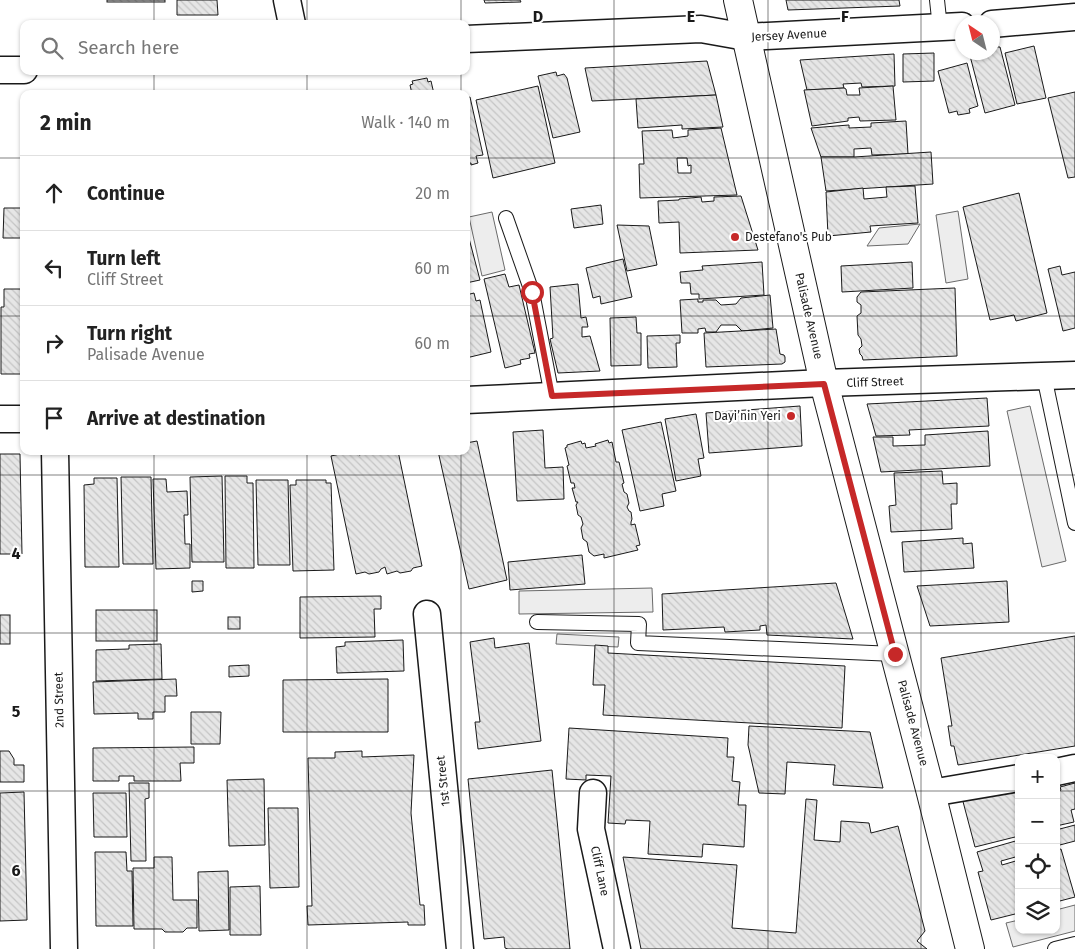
<!DOCTYPE html>
<html lang="en">
<head>
<meta charset="utf-8">
<style>
  body { margin:0; font-family:"Fira Sans",sans-serif; background:#f2f2f2; color:#222 }
  .controls { position:absolute; right:15px; bottom:15px; display:grid; overflow:hidden; border-radius:10px; box-shadow:0 1px 4px #0004 }
  .controls button { width:45px; height:45px; display:grid; place-items:center; padding:0; border:0; border-bottom:1px solid #e0e0e0; background:#fff; color:#222; font:25px sans-serif }
  .compass { position:absolute; left:955px; top:15px; width:45px; height:45px; border-radius:50%; background:#fff; box-shadow:0 1px 4px #0004; rotate:325deg }
  .stop { position:absolute; width:15px; height:15px; margin:-11px; border:4px solid #c62828; border-radius:50%; background:#fff }
  .stop.end { background:#c62828; border-color:#fff; box-shadow:0 1px 5px #0008 }
  .list { margin:0; padding:0; list-style:none }
  h2 { display:flex; justify-content:space-between; align-items:center; height:65px; margin:0; padding:0 20px; font-size:21px }
  h2 small { font-size:16px; font-weight:400; color:#767676 }
  .list li { display:grid; grid-template-columns:32px 1fr auto; gap:15px; align-items:center; box-sizing:border-box; height:75px; padding:0 20px; border-top:1px solid #e0e0e0 }
  .list b { display:block; font-size:19px; white-space:nowrap }
  .list p { margin:0; font-size:16px; white-space:nowrap; color:#767676 }
  .list em { font-size:16px; font-style:normal; color:#767676 }
  .icon { flex:none; width:28px; height:28px; fill:none; stroke:currentColor; stroke-width:2; stroke-linecap:round; stroke-linejoin:round }
  .map { position:relative; flex:none; width:1075px; height:949px; overflow:hidden }
  .search { position:absolute; background:#fff; box-shadow:0 1px 4px #0004; left:20px; top:20px; width:450px; height:55px; display:flex; align-items:center; gap:12px; box-sizing:border-box; padding:0 18px; border-radius:10px; color:#767676; font-size:19px }
  .panel { position:absolute; background:#fff; box-shadow:0 1px 4px #0004; left:20px; top:90px; width:450px; height:365px; border-radius:10px }
  .map>svg:first-child { display:block }
  .parking { fill:#ededed; stroke:#6a6a6a }
  .building { fill:url(#building-back-hatch); stroke:#1a1a1a; fill-rule:evenodd }
  .lines { fill:none; stroke-linecap:round; stroke-linejoin:round }
  .lane-casing { stroke:#1a1a1a; stroke-width:16 }
  .street-casing { stroke:#1a1a1a; stroke-width:29 }
  .secondary-casing { stroke:#1a1a1a; stroke-width:30 }
  .lane { stroke:#fff; stroke-width:14 }
  .street { stroke:#fff; stroke-width:26 }
  .secondary { stroke:#fff; stroke-width:28 }
  .route { stroke:#c62828; stroke-width:6 }
  .grid { fill:none; stroke:#1a1a1a; stroke-width:1; stroke-opacity:0.55 }
  .poi-dot { fill:#c62828; stroke:#fff; stroke-width:2 }
  .labels { text-anchor:middle; stroke-width:4; stroke-linejoin:round; paint-order:stroke }
  .street-label { font-size:12px; fill:#1a1a1a; stroke:#fff }
  .poi-label { font-size:12px; fill:#1a1a1a; stroke:#fff; text-anchor:start }
  .grid-label { font-size:16px; text-anchor:middle; font-weight:bold; fill:#1a1a1a; stroke:#fff; stroke-width:4; stroke-linejoin:round; paint-order:stroke }
</style>
</head>
<body>
<div class="map">
<svg width="1075" height="949" viewBox="0 0 1075 949">
  <defs>
    <pattern id="building-back-hatch" width="6" height="6" patternUnits="userSpaceOnUse" patternTransform="scale(1.25)"><rect width="6" height="6" fill="#e6e6e6"/><path d="M-1 5l2 2M0 0l6 6M5-1l2 2" fill="none" stroke="#c5c5c5"/></pattern>
  </defs>
  <rect width="100%" height="100%" fill="#fff"/>
  <!-- parking -->
  <g class="parking">
    <path d="M958,211l10,68 -22,4 -10,-68z"/>
    <path d="M492,212l13,58 -23,6 -13,-59z"/>
    <path d="M920,224l-12,20 -41,2 12,-18z"/>
    <path d="M1030,406l36,155 -24,6 -35,-156z"/>
    <path d="M652,588l1,24 -134,2v-23z"/>
    <path d="M557,634l62,3 -1,10 -62,-3z"/>
    <path d="M1075,905v26l-62,16 -7,-24 13,-3v10h37v-20z"/>
  </g>
  <!-- building -->
  <g class="building">
    <rect x="107" y="0" width="58" height="2"/>
    <path d="M177,0h40l1,15h-41z"/>
    <path d="M484,0h36l1,2 -36,1z"/>
    <path d="M786,0h113l1,6 -112,4z"/>
    <path d="M1034,46l12,52 -29,6 -12,-51z"/>
    <path d="M992,47h8l15,58 -30,8 -16,-61h23z"/>
    <path d="M934,53v28l-31,1v-28z"/>
    <path d="M894,54l1,32 -33,1 -1,-4 -18,1 1,4 -37,2 -7,-30z"/>
    <path d="M707,61l9,34 -124,6 -7,-33z"/>
    <path d="M967,63l11,43 -9,3 1,4 -12,2 -1,-4 -8,2 -11,-42z"/>
    <path d="M556,72l1,4 7,-2 3,4 13,54 -27,6 -15,-62z"/>
    <path d="M427,78l1,4 3,-1 3,13h-22l-2,-9 3,-1 -1,-3z"/>
    <path d="M538,86l17,77 -62,15 -17,-78z"/>
    <path d="M893,86l3,34 -36,1 -1,-4 -11,1v3l-36,5 -8,-36 40,-2 2,1 1,6h13l-1,-7z"/>
    <path d="M1075,92v85l-7,1 -20,-80z"/>
    <path d="M716,95l7,32 -41,2v-4l-44,3 -2,-29z"/>
    <path d="M470,97l13,58 -7,1 2,7 -7,2v-2l-5,1v-66z"/>
    <path d="M906,121l2,33 -36,1 -1,-7 -17,1v8h-33l-10,-29 38,-3v3l22,-1v-4z"/>
    <path d="M721,128l16,67 -97,3 -1,-34h5l-2,-33 30,-1 1,8 15,-2v-6zM677,158h10l1,8 3,-1v8h-13z"/>
    <path d="M931,152l2,32 -107,7 -5,-34h33z"/>
    <path d="M915,186l3,37 -48,3 1,6 -43,4 -2,-44 37,-4 1,11 23,-2 -1,-10z"/>
    <path d="M1019,193l28,120 -31,8 -2,-6 -24,5 -27,-113z"/>
    <path d="M741,196l17,54 -78,3 -1,-31 -20,1 -1,-22 21,-1v-1l22,-2 1,5 12,-1v-4z"/>
    <path d="M601,205l2,19 -29,4 -3,-19z"/>
    <path d="M4,208h20v30h-21z"/>
    <path d="M617,225l32,1 8,39 -30,6z"/>
    <path d="M466,227l14,53 -14,3z"/>
    <path d="M623,259l9,38 -31,7 -1,-8 -7,2 -7,-30z"/>
    <path d="M762,262l2,33 -65,4v-5h-8l-1,-11h-9l-1,-11 23,-2 -1,-4z"/>
    <path d="M912,262l1,26 -71,4 -1,-26z"/>
    <path d="M1060,266l2,9 13,-3v56l-12,3 -15,-62z"/>
    <path d="M505,274l4,13 10,-2 16,68 -6,1 1,4 -10,2 1,4 -16,4 -21,-89z"/>
    <path d="M578,284l3,34 5,-1 2,10h-6v10l8,-1 10,35 -42,2 -8,-34 3,-1 -3,-51z"/>
    <path d="M955,288l2,68 -94,4 -1,-4 -2,-2 -1,-5 3,-3 -1,-7 -3,-4 -1,-19 4,-3v-8l-4,-3v-5l4,-5z"/>
    <path d="M4,289h20v85h-23v-67h3z"/>
    <path d="M474,293l2,8 4,-1 11,52 -25,6v-63z"/>
    <path d="M770,295l3,33 -31,3 -6,-6h-15l-5,7h-10l-1,-4 -7,1v4h-16l-2,-33 18,-1v3h5v-2h13l5,5 15,-1 5,-6z"/>
    <path d="M636,317l1,16h4v32l-30,1 -1,-48z"/>
    <path d="M776,329l4,25 4,1 1,2v5l-3,2 -76,3 -2,-34z"/>
    <path d="M680,335v8h-4l1,24 -29,1 -1,-32z"/>
    <path d="M987,398l2,28 -80,4 1,5 -34,1 -9,-32z"/>
    <path d="M800,406l2,40 -93,7 -3,-40z"/>
    <path d="M696,414l8,44 -6,1 3,17 -25,5 -11,-62z"/>
    <path d="M661,422l15,69 -14,3 2,12 -24,5 -18,-81z"/>
    <path d="M543,430l2,38 18,-1 1,32 -47,2 -4,-69z"/>
    <path d="M988,431l2,35 -109,6 -8,-35h20v9l32,-1v-10z"/>
    <path d="M608,440l1,3 3,-1 4,20h3l5,21 -2,1 2,8 3,2 2,9 -2,4 2,4 2,1 1,7 -1,3v3l4,-1 5,21 -4,1 2,4 -34,8v-4l-10,2 -5,-4 -2,-10 -4,-3 -2,-11 2,-4 -2,-7 -3,-2 -2,-10 2,-3h-2l-4,-14h3l-1,-5h-3l-4,-17 2,-1 -4,-17 2,-1v-2l14,-4 1,3 3,-1 1,5 10,-2 -1,-2z"/>
    <path d="M477,441l30,139 -38,9 -31,-138h28v-8z"/>
    <path d="M353,451h5l1,4 15,-4h24l24,115 -9,2 -2,3 -11,2 -3,-2 -10,3 -2,-7 -4,2 -2,3 -10,2 -4,-2 -9,2 -25,-118z"/>
    <path d="M0,454h20l2,100h-22z"/>
    <path d="M942,471l1,13 14,-1v21h-6l1,25 -61,3 -2,-26 7,-1 -2,-32z"/>
    <path d="M222,476l2,86h-32l-2,-85z"/>
    <path d="M225,476h22v7h6l1,85h-28z"/>
    <path d="M121,477h30l2,87h-30z"/>
    <path d="M94,478h23l2,89h-34l-1,-82 10,-1z"/>
    <path d="M153,479h13l1,13 20,-1 1,24h-4l1,29h5v24l-34,1z"/>
    <path d="M256,480h32l2,85h-32z"/>
    <path d="M296,480h30v3h5l3,87 -41,1 -3,-86h6z"/>
    <path d="M963,538v6l9,-1 2,25 -70,4 -2,-30z"/>
    <path d="M582,555l3,29 -75,6 -2,-28z"/>
    <path d="M192,581h11v10l-11,1z"/>
    <path d="M1007,581l2,41 -79,4 -13,-40z"/>
    <path d="M836,583l17,56 -86,-4 -1,-10 -6,1v4l-35,2 -1,-5 -61,3 -1,-36z"/>
    <path d="M381,596v13h-7l1,28 -75,1v-41z"/>
    <rect x="96" y="610" width="61" height="31"/>
    <rect x="0" y="615" width="10" height="29"/>
    <rect x="228" y="617" width="12" height="12"/>
    <path d="M1075,636v110l-117,19 -4,-19h-3l-3,-20h4l-11,-68z"/>
    <path d="M494,638l1,10 34,-5 12,98 -63,8 -3,-27h5l-10,-80z"/>
    <path d="M403,640l1,31 -67,2 -1,-26 9,-1v-4z"/>
    <path d="M161,644l1,35 -66,2v-31l33,-1v-4z"/>
    <path d="M595,645l13,1v7l237,13 -3,62 -239,-13 2,-30h-12z"/>
    <path d="M249,665v11l-20,1v-11z"/>
    <path d="M176,679l1,17h-12v16h-12v7h-15v-6l-44,1 -1,-32z"/>
    <path d="M388,679v53h-105v-52z"/>
    <path d="M191,712h30l-1,32h-29z"/>
    <path d="M749,726l121,6 13,56 -50,-3 2,-20 -48,-3 -2,32 -26,-1 -11,-48z"/>
    <path d="M569,728l159,10 -1,19h7l-2,24 8,1 -2,23h8l-2,42 -41,-3 -1,13 -54,-3 2,-33 -24,-1 -1,4 -17,-1 3,-47 -25,-1v5l-20,-1z"/>
    <path d="M194,747v16h-14l1,18h-47v-5h-15v5h-26v-33z"/>
    <path d="M0,751h9l5,8v6h10v17h-24z"/>
    <path d="M362,751v6l52,-2 -3,58 9,92h4l1,20h-17v-3l-100,3 -1,-19h5l-4,-148h27v-6z"/>
    <path d="M552,770l18,179h-62l-3,-1 -1,-11 -20,2 -16,-160z"/>
    <path d="M264,779l1,66 -36,1 -2,-66z"/>
    <path d="M129,783h20v15l-4,1 1,62h-15z"/>
    <path d="M1075,783v26l-4,1 3,12 -18,4v-34l5,-2 -1,-3z"/>
    <path d="M1019,786v50l-44,11 -14,-53z"/>
    <path d="M24,792l3,128 -27,1v-128z"/>
    <path d="M93,793h33l1,44h-33z"/>
    <path d="M806,799l11,1 -3,40 26,2 1,-21 28,2 2,10 27,-7 27,105 -8,10 10,8h-286l-18,-92 114,8 -5,63 64,5z"/>
    <path d="M268,808h30l1,79 -29,1z"/>
    <path d="M1075,825v16l-19,5v-16z"/>
    <path d="M1019,840v16l-18,5 1,4 17,-5v53l-28,7 -13,-48 5,-1 -6,-19z"/>
    <path d="M1061,849l14,48 -19,5v-52z"/>
    <path d="M95,852h31l1,19h5l1,55h-37z"/>
    <path d="M154,857h18l1,43h24v28h-10l-4,4h-18l-3,-3h-28l-1,-61h21z"/>
    <path d="M228,871l1,59 -30,1 -1,-59z"/>
    <path d="M260,886l1,49h-31v-48z"/>
  </g>
  <g class="lines">
    <!-- lane casing -->
    <g class="lane-casing">
      <g id="lane">
        <path d="M937,0l3,28"/>
        <path d="M506,218l26,74 20,104"/>
        <path d="M1044,376l31,147"/>
        <path d="M537,622l102,2 -1,19 257,11"/>
        <path d="M1055,949l20,-5"/>
      </g>
    </g>
    <!-- street casing -->
    <g class="street-casing">
      <g id="street">
        <path d="M287,0l5,24"/>
        <path d="M992,24l83,-7"/>
        <path d="M466,39l235,-10 45,8 216,-11"/>
        <path d="M0,70h24"/>
        <path d="M466,400l358,-17 251,-8"/>
        <path d="M0,419h24"/>
        <path d="M55,451l9,498"/>
        <path d="M427,614l33,335"/>
        <path d="M1056,772l19,-4"/>
        <path d="M593,793l-2,36 26,120"/>
        <path d="M931,793l88,-15"/>
      </g>
    </g>
    <!-- secondary casing -->
    <g class="secondary-casing">
      <path id="secondary" d="M738,0l86,383 107,410 39,156"/>
    </g>
    <!-- lane -->
    <use href="#lane" class="lane"/>
    <!-- street -->
    <use href="#street" class="street"/>
    <!-- secondary -->
    <use href="#secondary" class="secondary"/>
  </g>
  <g class="lines">
    <!-- route -->
    <path class="route" d="M532,292l20,104 272,-12 71,270"/>
  </g>
  <!-- grid -->
  <path class="grid" d="M154,0v24M307,0v24M461,0v24M614,0v949M768,0v949M921,0v949M154,71v23M307,71v23M461,71v23M0,158h24M466,158h609M0,316h24M466,316h609M154,451v498M307,451v498M461,451v498M0,475h1075M0,633h1075M0,791h1019M1056,791h19"/>
  <!-- markers -->
  <g class="poi-dot">
    <circle cx="735" cy="237" r="5"/>
    <circle cx="791" cy="416" r="5"/>
  </g>
  <g class="labels">
    <!-- street labels -->
    <g class="street-label">
      <text transform="translate(789 35) rotate(-3)" y="4">Jersey Avenue</text>
      <text transform="translate(809 316) rotate(77)" y="4">Palisade Avenue</text>
      <text transform="translate(875 382) rotate(-2)" y="4">Cliff Street</text>
      <text transform="translate(59 700) rotate(-91)" y="4">2nd Street</text>
      <text transform="translate(913 723) rotate(75)" y="4">Palisade Avenue</text>
      <text transform="translate(443 781) rotate(-96)" y="4">1st Street</text>
      <text transform="translate(600 871) rotate(78)" y="4">Cliff Lane</text>
    </g>
    <!-- poi labels -->
    <g class="poi-label">
      <text x="745" y="241">Destefano's Pub</text>
      <text x="781" y="420" text-anchor="end">Dayi’nin Yeri</text>
    </g>
  </g>
  <g class="grid-label">
    <text x="538" y="22">D</text>
    <text x="691" y="22">E</text>
    <text x="845" y="22">F</text>
    <text x="16" y="559">4</text>
    <text x="16" y="717">5</text>
    <text x="16" y="876">6</text>
  </g>
</svg>
<div class="controls">
<button>+</button>
<button>−</button>
<button><svg class="icon" aria-label="locate" viewBox="0 0 24 24"><circle cx="12" cy="12" r="6"/><path d="M12 2v4M12 18v4M2 12h4M18 12h4"/></svg></button>
<button><svg class="icon" aria-label="layers" viewBox="0 0 24 24"><path d="M12 4l9 5-9 5-9-5zM3 14l9 5 9-5"/></svg></button>
</div>
<svg class="compass" viewBox="-18 -18 36 36"><path d="M0-13l5 13h-10z" fill="#e53935"/><path d="M0 13l5-13h-10z" fill="#767676"/></svg>
<div class="stop" style="left:532px;top:292px"></div>
<div class="stop end" style="left:895px;top:654px"></div>
<div class="search"><svg class="icon" aria-label="search" viewBox="0 0 24 24"><circle cx="10" cy="10" r="6"/><path d="M15 15l6 6"/></svg>Search here</div>
<section class="panel">
<h2>2 min<small>Walk · 140 m</small></h2>
<ul class="list">
<li><svg class="icon" aria-label="ahead" viewBox="0 0 24 24"><path d="M12 20V5M6 11l6-6 6 6"/></svg><div><b>Continue</b></div><em>20 m</em></li>
<li><svg class="icon" aria-label="left" viewBox="0 0 24 24"><path d="M17 20v-9H6M10 6l-5 5 5 5"/></svg><div><b>Turn left</b><p>Cliff Street</p></div><em>60 m</em></li>
<li><svg class="icon" aria-label="right" viewBox="0 0 24 24"><path d="M7 20v-9h11M14 6l5 5-5 5"/></svg><div><b>Turn right</b><p>Palisade Avenue</p></div><em>60 m</em></li>
<li><svg class="icon" aria-label="arrive" viewBox="0 0 24 24"><path d="M6 21V4h12l-3 4 3 4H6"/></svg><div><b>Arrive at destination</b></div></li>
</ul>
</section>
</div>
</body>
</html>
